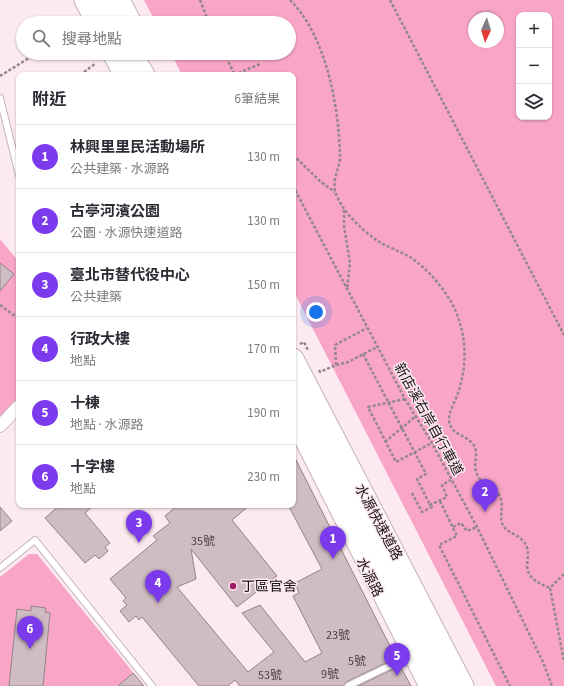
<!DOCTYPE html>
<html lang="zh-TW">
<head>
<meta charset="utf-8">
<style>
  body { margin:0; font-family:"Source Sans 3","Noto Sans TC",sans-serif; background:#f2f2f3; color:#2b2b33 }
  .controls { position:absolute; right:12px; top:12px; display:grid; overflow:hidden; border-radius:8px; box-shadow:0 1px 3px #0004 }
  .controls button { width:36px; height:36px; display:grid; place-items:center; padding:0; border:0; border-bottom:1px solid #e1e1e2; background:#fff; color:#2b2b33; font:20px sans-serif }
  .compass { position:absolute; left:468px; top:12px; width:36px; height:36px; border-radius:50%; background:#fff; box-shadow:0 1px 3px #0004; rotate:184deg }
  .you { position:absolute; left:316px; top:312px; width:14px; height:14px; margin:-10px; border:3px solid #fff; border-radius:50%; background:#1a73e8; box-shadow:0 0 0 6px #1a73e833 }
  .badge { display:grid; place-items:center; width:26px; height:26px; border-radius:50%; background:#7c3aed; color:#fff; font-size:13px; font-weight:700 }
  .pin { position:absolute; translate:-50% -33px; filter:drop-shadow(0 1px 2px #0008) }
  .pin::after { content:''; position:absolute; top:21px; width:14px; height:12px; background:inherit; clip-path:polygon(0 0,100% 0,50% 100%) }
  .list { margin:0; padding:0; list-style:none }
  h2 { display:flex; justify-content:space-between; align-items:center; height:52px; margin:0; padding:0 16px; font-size:17px }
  h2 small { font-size:13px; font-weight:400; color:#7c7c81 }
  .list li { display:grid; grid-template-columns:26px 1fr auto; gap:12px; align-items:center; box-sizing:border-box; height:64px; padding:0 16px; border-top:1px solid #e1e1e2 }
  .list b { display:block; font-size:15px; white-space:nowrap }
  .list p { margin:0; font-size:13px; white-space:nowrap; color:#7c7c81 }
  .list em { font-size:13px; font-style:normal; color:#7c7c81 }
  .icon { flex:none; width:22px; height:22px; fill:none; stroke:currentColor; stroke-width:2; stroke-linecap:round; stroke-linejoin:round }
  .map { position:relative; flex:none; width:564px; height:686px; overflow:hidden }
  .search { position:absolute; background:#fff; box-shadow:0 1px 3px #0004; left:16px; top:16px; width:280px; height:44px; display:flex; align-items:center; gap:10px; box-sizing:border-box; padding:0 14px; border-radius:22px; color:#7c7c81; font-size:15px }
  .panel { position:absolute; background:#fff; box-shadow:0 1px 3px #0004; left:16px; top:72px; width:280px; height:436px; border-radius:8px }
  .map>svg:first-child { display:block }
  .green { fill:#f8a5c7; fill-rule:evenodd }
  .building { fill:#cfbdc3; stroke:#938288 }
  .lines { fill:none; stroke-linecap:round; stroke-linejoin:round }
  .service-casing { stroke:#c5b3b9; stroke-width:8 }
  .minor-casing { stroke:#c5b3b9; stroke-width:14 }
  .trunk-casing { stroke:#c5b3b9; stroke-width:23 }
  .path { stroke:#94878c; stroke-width:2.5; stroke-dasharray:3 2; stroke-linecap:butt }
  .service { stroke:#fff; stroke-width:6 }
  .minor { stroke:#fff; stroke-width:12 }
  .trunk { stroke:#fff; stroke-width:21 }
  .poi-dot { fill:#a21964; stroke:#fdeaf1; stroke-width:1.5 }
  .labels { text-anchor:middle; stroke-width:3; stroke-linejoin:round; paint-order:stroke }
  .number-label { font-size:12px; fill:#473e41 }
  .street-label { font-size:14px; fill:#1a1416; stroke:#fdeaf1 }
  .poi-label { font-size:14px; fill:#1a1416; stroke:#fdeaf1; text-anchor:start }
</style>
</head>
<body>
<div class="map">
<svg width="564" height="686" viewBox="0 0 564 686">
  <rect width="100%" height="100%" fill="#fdeaf1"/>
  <!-- green -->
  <g class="green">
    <path d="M144,0h420v686h-68l-203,-396v-215h-111l-11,-22h118v-30h-133zM519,15h30v102h-30zM474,18h24v24h-24z"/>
    <path d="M0,239l19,23v135l-19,21z"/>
    <path d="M29,554h8l107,132h-101l7,-73 -5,-1 1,-4 -14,-2 -1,5 -14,-2 -8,77h-9v-109z"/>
  </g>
  <!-- building -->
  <g class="building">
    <path d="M0,263l14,11 -14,17z"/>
    <path d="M293,454l103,204 -50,24 -2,4h-104l-5,-6 -7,6h-29l-57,-69 -3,3 -3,-4 -7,6 -9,-11 7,-6 -4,-4 3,-3 -16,-19 47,-39 -4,-4 17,-13 -5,-7 13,-11h72l-18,15 45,56 -40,31 -46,-58 5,30 -19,8 71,85 26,-20 -32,-39 18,-8 45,57 17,-9 -29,-57 6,-3 -4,-10 27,-14 -34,-64h5z"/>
    <path d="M60,505h34l-9,8 25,30 -5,4 3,4 -9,8 -4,-4 -10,8 -40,-45z"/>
    <path d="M0,507l12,14 -12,10z"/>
    <path d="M31,606l15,2 -1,4 5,1 -7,73h-34l8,-77 14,2z"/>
    <path d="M400,666l11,20h-53z"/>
    <path d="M133,673l11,13h-26z"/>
  </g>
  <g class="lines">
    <!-- service casing -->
    <g class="service-casing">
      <g id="service">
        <path d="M0,98l19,77"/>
        <path d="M0,568l35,-28 117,146"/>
        <path d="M348,686l62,-30"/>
      </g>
    </g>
    <!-- minor casing -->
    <g class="minor-casing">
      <g id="minor">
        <path d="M293,425l132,261"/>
        <path d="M0,426l19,-20"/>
      </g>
    </g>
    <!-- trunk casing -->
    <g class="trunk-casing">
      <g id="trunk">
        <path d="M85,0l12,23"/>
        <path d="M102,0l13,23"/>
        <path d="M119,0l12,23"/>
        <path d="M113,53l12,22"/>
        <path d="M131,53l13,22"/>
        <path d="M293,359l170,327"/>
        <path d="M293,391l148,295"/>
      </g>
    </g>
    <!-- path -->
    <g class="path">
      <path d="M200,0l9,23"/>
      <path d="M290,0c36,35 49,107 50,156 0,13 -9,23 -4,38 7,18 24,34 39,45 11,8 26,12 38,20 19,14 39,38 46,61 8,25 7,49 -1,73 -3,9 -9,18 -9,27 1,15 16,14 24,24 7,9 -1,20 4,30 4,11 17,12 22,21 6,9 0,18 3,28 3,10 15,10 21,18 15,16 -13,32 27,47"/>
      <path d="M390,0l174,335"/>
      <path d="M224,53l11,22"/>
      <path d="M80,75l16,-12"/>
      <path d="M234,75l26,-11"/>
      <path d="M0,76l34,-21"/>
      <path d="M293,155l28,27 14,10"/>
      <path d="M293,186l112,213 27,44 45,84 66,135 9,24"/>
      <path d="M344,210v16l6,37 -3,27"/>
      <path d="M0,305l19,14"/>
      <path d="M300,344l4,-2 4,8"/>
      <path d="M363,354l63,120 -9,5 13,26"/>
      <path d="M336,365l-1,-20 32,-17"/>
      <path d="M319,370l1,2 16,-7 12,-3 29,-15"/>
      <path d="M405,399l-37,8 28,55 36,-19"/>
      <path d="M385,442l31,-26"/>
      <path d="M412,493l10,19 10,-5 -2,-2 17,-8 -5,-12 9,-5"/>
      <path d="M440,501l17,35 -18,9 71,141"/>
      <path d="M453,527l8,-4 6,8 10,-4"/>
      <path d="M564,574l-14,14 14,73"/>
    </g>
    <!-- service -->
    <use href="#service" class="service"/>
    <!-- minor -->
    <use href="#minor" class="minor"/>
    <!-- trunk -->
    <use href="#trunk" class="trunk"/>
  </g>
  <!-- markers -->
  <circle class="poi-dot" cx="233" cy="586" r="4"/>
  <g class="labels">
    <!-- number labels -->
    <g class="number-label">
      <text x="203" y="545">35號</text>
      <text x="338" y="639">23號</text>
      <text x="357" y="665">5號</text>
      <text x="330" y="678">9號</text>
      <text x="270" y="679">53號</text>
    </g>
    <!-- street labels -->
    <g class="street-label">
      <text transform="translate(429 419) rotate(61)" y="5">新店溪右岸自行車道</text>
      <text transform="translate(379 522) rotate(62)" y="5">水源快速道路</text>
      <text transform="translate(370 577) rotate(63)" y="5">水源路</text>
    </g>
    <!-- poi labels -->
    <g class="poi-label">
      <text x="241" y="591">丁區官舍</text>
    </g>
  </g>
</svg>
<div class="controls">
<button>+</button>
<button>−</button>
<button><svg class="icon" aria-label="layers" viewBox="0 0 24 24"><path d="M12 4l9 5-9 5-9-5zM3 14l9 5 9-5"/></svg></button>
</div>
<svg class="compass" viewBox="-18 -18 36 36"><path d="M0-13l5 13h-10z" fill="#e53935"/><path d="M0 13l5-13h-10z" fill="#7c7c81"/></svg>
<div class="you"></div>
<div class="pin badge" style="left:333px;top:559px">1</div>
<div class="pin badge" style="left:485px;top:512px">2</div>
<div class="pin badge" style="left:139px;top:543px">3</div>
<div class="pin badge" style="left:158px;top:603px">4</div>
<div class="pin badge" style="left:397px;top:676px">5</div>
<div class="pin badge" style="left:30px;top:649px">6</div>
<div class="search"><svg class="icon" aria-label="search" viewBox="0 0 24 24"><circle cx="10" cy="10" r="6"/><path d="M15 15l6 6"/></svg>搜尋地點</div>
<section class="panel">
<h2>附近<small>6筆結果</small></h2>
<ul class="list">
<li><span class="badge">1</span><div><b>林興里里民活動場所</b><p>公共建築 · 水源路</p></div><em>130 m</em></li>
<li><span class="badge">2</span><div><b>古亭河濱公園</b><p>公園 · 水源快速道路</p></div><em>130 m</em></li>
<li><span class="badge">3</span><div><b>臺北市替代役中心</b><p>公共建築</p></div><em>150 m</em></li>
<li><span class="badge">4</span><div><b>行政大樓</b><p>地點</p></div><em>170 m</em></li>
<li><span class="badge">5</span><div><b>十棟</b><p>地點 · 水源路</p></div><em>190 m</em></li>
<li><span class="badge">6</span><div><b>十字樓</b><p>地點</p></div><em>230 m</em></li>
</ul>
</section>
</div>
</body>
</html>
